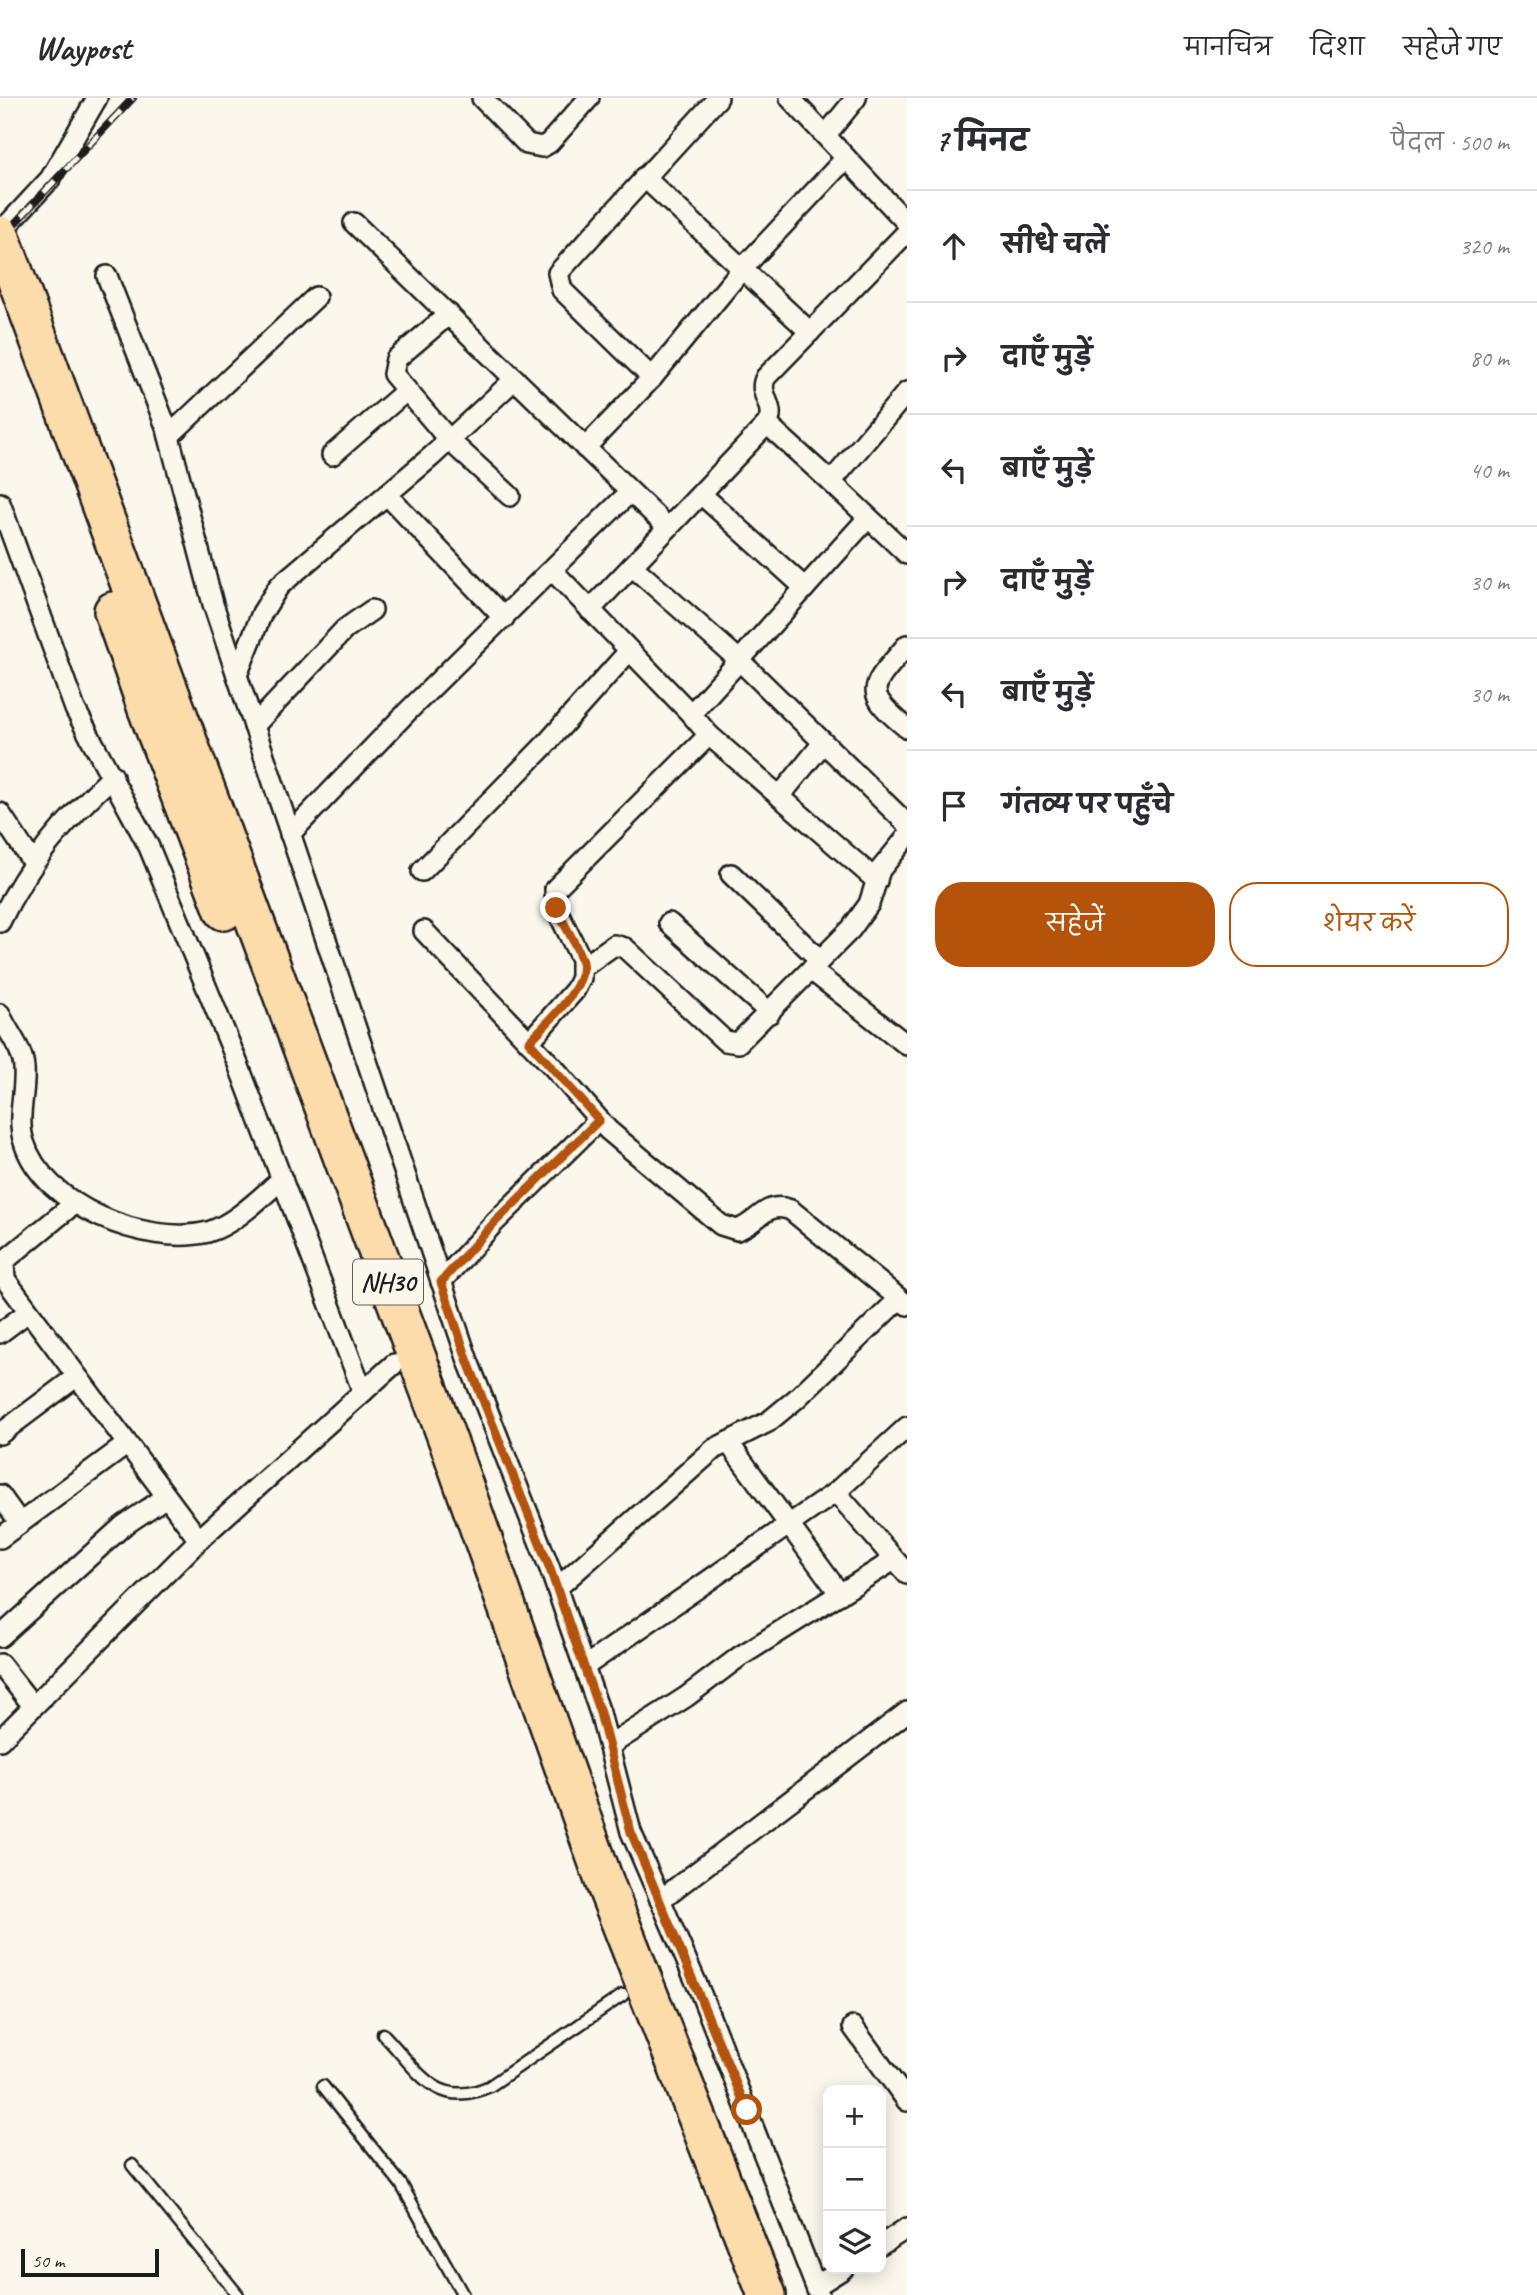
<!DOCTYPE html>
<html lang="hi">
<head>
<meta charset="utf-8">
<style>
  body { margin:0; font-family:Caveat,"Playpen Sans Deva",sans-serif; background:#f7f7f7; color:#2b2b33 }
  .controls { position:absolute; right:21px; bottom:21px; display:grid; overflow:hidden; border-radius:14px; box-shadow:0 4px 18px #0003 }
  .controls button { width:63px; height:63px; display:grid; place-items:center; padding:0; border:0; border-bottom:2px solid #e1e1e2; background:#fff; color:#2b2b33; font:35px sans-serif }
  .scale { position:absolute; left:21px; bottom:18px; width:138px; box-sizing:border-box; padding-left:7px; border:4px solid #1c1c1c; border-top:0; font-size:19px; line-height:24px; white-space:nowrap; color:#1c1c1c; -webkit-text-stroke:5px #fbf7ec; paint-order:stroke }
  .stop { position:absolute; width:21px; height:21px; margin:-16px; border:5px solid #b45309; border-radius:50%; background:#fff }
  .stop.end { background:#b45309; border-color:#fff; box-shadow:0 2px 7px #0008 }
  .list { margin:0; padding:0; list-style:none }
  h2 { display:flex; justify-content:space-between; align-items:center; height:91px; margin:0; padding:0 28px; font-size:30px }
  h2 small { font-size:23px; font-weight:400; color:#7c7c81 }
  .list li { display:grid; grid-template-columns:46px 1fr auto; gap:21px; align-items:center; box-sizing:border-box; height:112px; padding:0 28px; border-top:2px solid #e1e1e2 }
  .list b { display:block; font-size:26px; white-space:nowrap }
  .list em { font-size:23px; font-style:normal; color:#7c7c81 }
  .actions { display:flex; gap:14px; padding:21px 28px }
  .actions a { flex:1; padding:16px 0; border:2px solid #b45309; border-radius:28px; text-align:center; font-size:24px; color:#b45309 }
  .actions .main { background:#b45309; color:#fff }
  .icon { flex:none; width:38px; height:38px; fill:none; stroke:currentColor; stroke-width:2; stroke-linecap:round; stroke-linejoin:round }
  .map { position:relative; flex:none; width:907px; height:2197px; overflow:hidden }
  header { display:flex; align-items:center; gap:42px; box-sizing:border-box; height:98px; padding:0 35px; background:#fff; border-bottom:2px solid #e1e1e2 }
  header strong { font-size:33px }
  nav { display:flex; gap:38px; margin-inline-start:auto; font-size:24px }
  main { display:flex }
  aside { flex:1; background:#fff }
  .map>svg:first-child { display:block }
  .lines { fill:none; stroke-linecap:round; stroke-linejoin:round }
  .lane-casing { stroke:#1c1c1c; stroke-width:15 }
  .street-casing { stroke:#1c1c1c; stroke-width:24 }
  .highway-casing { stroke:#1c1c1c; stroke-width:42 }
  .lane { stroke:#fbf7ec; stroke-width:10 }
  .street { stroke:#fbf7ec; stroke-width:19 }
  .highway { stroke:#fddcac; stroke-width:37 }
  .rail-casing { stroke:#1c1c1c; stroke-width:8 }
  .rail { stroke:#fbf7ec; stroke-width:5; stroke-dasharray:16; stroke-linecap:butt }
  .highway-bridge-casing { stroke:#1c1c1c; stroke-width:42; stroke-linecap:butt }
  .highway-bridge { stroke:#fddcac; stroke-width:37 }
  .route { stroke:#b45309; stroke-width:9 }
  .labels { text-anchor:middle; stroke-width:7; stroke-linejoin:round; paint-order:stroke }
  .shield { fill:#fbf7ec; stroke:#5f5e5a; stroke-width:2 }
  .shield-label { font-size:26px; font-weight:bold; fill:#1c1c1c }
</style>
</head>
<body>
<header>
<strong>Waypost</strong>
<nav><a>मानचित्र</a><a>दिशा</a><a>सहेजे गए</a></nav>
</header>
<main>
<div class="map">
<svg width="907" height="2197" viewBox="0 0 907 2197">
  <rect width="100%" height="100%" fill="#fbf7ec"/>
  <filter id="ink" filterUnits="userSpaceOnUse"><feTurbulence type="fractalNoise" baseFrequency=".0143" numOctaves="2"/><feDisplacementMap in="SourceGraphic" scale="14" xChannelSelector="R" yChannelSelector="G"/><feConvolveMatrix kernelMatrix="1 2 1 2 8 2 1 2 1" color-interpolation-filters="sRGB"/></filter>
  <g filter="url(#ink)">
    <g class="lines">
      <!-- lane casing -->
      <g class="lane-casing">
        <g id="lane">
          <path d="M383,1936c35,36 53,77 107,52l133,-91"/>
          <path d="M323,1988l78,98 62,111"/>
          <path d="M132,2067l106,130"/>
        </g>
      </g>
      <!-- street casing -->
      <g class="street-casing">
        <g id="street">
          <path d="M482,0l45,46 15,3 7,-4 40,-45"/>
          <path d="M790,0l117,125"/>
          <path d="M826,37l30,-37"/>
          <path d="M644,79l166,155"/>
          <path d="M354,125l314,305"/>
          <path d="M0,135l50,-54 47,-81"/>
          <path d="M107,178l60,153 46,175 255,757 82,208 50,144 31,119 70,162 118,301"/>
          <path d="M449,216l-53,45 -3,15 56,66 61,56"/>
          <path d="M652,280l-90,-88 -4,-17 160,-175"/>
          <path d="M907,294l-76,90 76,72"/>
          <path d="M767,326l64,58"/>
          <path d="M169,338l147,-139"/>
          <path d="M585,350l67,-70 90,-109 104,-111"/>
          <path d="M332,357l74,-64"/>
          <path d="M701,396l104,94"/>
          <path d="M387,397l117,123"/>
          <path d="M0,405l75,206 74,138 89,217 125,328"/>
          <path d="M632,468l107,94 168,164"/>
          <path d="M553,473l138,143"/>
          <path d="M590,512l177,-186c11,-17 -11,-30 -1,-47l141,-145"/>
          <path d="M907,547c-35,42 -47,45 0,83"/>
          <path d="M237,577l25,-62 17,-27 153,-130 83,-77"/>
          <path d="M254,628l91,-97 27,-19"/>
          <path d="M709,637l168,146"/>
          <path d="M780,698l43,-53"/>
          <path d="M0,715l33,50"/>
          <path d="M290,736l117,-122 223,-220"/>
          <path d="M422,773l123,-126 84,-94"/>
          <path d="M731,776l89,86"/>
          <path d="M0,824c28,-59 65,-102 113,-146"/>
          <path d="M669,825l101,90"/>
          <path d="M424,833l130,137 54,62 113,95 16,5c22,-7 28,-30 54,-20l116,95"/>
          <path d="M583,869l31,-22 11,3 100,93 13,2 113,-114 18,-25 11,-34 27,-33"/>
          <path d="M811,872l96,75"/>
          <path d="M0,916c7,18 23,34 24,54 2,24 -8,51 0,74 19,64 123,105 184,90 27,-8 53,-35 74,-53"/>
          <path d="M529,944l46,-52 6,-12v-19l-25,-51 -1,-19 154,-154 -18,-21 177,-196"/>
          <path d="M75,1105l-66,54 -5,6 1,16 194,261"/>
          <path d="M441,1184l53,-59 105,-103"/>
          <path d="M0,1235l28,-21"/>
          <path d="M0,1336l76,-57"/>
          <path d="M728,1344l112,152"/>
          <path d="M836,1394l71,82"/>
          <path d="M0,1397l20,28"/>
          <path d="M0,1440l126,-93"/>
          <path d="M557,1490l157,-139 54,-27 28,-23 103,-100"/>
          <path d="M0,1539l123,-111 43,-29"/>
          <path d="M0,1566l33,42"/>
          <path d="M584,1569l252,-175 71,-65"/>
          <path d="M0,1642l203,-204 191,-172"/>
          <path d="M609,1648l77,-49 53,-40 155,-97"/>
          <path d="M660,1802l247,-188"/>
          <path d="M853,1929l54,74"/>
          <path d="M881,2147l26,-17"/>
          <path d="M816,2188l27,-17"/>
        </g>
      </g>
      <!-- highway casing -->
      <g class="highway-casing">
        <g id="highway">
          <path d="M12,169l440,1185 154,434 161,409"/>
          <path d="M113,513l34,98 77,202"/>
        </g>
      </g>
      <!-- lane -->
      <use href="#lane" class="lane"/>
      <!-- street -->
      <use href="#street" class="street"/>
      <!-- highway -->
      <use href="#highway" class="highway"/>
      <!-- rail casing -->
      <g class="rail-casing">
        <path id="rail" d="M0,141l133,-141"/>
      </g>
      <!-- rail -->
      <use href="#rail" class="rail"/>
      <!-- highway-bridge casing -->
      <g class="highway-bridge-casing">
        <path id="highway-bridge" d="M0,137l12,32"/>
      </g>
      <!-- highway-bridge -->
      <use href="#highway-bridge" class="highway-bridge"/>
    </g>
  </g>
  <g class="lines" filter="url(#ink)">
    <!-- route -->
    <path class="route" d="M556,810c8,17 21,36 26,54 6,25 -37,62 -53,80l70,78 -105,103 -53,59 27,80 82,207 50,144 31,119 116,278"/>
  </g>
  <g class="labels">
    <!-- shield labels -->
    <rect class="shield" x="353" y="1161.5" width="70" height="45" rx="5"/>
    <g class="shield-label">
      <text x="388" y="1193">NH30</text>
    </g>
  </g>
</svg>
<div class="controls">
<button>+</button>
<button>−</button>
<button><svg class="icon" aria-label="layers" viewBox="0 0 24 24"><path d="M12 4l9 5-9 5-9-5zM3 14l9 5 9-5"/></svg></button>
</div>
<div class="scale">50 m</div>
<div class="stop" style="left:747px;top:2012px"></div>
<div class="stop end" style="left:556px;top:810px"></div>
</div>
<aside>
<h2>7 मिनट<small>पैदल · 500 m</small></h2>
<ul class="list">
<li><svg class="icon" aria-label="ahead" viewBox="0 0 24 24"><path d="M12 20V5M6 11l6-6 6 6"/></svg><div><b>सीधे चलें</b></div><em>320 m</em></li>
<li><svg class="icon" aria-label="right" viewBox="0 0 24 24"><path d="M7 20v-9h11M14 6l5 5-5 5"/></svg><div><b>दाएँ मुड़ें</b></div><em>80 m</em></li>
<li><svg class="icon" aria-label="left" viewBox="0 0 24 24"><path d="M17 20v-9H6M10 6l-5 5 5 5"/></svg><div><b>बाएँ मुड़ें</b></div><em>40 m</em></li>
<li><svg class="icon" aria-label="right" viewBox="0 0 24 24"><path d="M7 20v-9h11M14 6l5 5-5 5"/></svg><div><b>दाएँ मुड़ें</b></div><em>30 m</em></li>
<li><svg class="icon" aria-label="left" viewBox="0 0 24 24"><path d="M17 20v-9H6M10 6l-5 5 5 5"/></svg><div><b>बाएँ मुड़ें</b></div><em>30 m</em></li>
<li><svg class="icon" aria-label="arrive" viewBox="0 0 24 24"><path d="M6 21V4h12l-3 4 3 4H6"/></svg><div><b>गंतव्य पर पहुँचे</b></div></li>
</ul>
<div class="actions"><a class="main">सहेजें</a><a>शेयर करें</a></div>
</aside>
</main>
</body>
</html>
